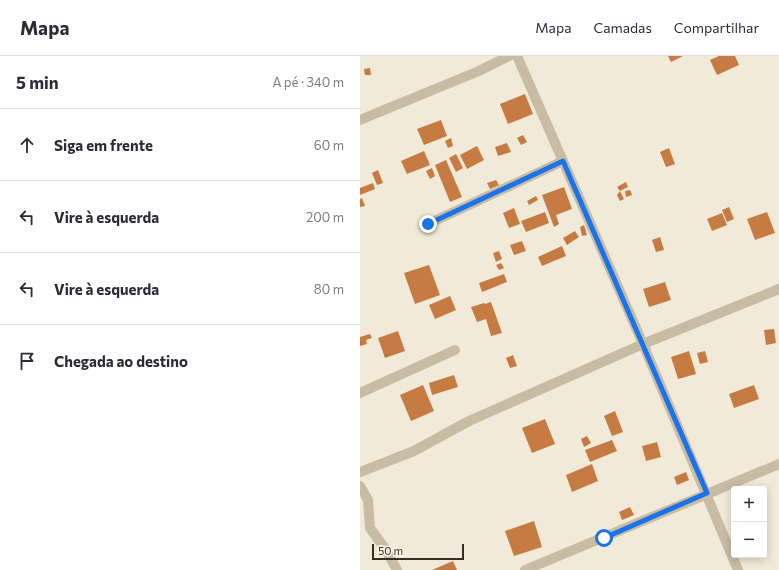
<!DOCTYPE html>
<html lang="pt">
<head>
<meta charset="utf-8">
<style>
  body { margin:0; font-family:Commissioner,sans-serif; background:#f2f2f3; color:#2b2b33 }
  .controls { position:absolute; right:12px; bottom:12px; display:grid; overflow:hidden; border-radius:4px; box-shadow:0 2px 10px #0003 }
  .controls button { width:36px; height:36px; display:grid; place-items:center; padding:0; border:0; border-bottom:1px solid #e1e1e2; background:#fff; color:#2b2b33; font:20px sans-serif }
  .scale { position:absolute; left:12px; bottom:10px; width:92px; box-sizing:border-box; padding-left:4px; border:2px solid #352e26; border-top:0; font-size:11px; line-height:14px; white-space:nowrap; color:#352e26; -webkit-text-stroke:3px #f9f4e5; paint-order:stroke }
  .stop { position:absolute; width:12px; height:12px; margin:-9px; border:3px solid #1a73e8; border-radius:50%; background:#fff }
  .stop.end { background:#1a73e8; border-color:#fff; box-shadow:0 1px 4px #0008 }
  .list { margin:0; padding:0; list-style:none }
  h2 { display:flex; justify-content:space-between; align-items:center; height:52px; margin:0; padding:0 16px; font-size:17px }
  h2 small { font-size:13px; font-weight:400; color:#7c7c81 }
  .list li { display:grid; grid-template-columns:26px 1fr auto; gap:12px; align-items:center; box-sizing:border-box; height:72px; padding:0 16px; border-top:1px solid #e1e1e2 }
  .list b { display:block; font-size:15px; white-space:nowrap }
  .list em { font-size:13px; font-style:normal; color:#7c7c81 }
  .icon { flex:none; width:22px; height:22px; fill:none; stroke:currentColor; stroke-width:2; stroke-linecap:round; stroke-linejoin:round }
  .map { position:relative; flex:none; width:419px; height:514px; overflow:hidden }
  header { display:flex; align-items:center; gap:24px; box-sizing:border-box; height:56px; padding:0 20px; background:#fff; border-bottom:1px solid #e1e1e2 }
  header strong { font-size:19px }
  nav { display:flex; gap:22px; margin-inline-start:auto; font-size:14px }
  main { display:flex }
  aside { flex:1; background:#fff }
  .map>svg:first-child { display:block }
  .building { fill:#c67b43 }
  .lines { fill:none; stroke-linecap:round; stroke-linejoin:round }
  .minor { stroke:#c9bca5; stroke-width:10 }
  .route { stroke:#1a73e8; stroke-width:5 }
</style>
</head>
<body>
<header>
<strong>Mapa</strong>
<nav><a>Mapa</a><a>Camadas</a><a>Compartilhar</a></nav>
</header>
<main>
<aside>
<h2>5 min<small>A pé · 340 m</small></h2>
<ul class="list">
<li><svg class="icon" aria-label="ahead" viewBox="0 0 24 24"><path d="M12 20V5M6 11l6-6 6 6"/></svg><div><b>Siga em frente</b></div><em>60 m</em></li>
<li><svg class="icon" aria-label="left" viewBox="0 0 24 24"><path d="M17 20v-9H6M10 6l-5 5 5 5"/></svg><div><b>Vire à esquerda</b></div><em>200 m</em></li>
<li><svg class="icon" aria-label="left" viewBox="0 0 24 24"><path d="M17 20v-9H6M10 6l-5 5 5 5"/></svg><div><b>Vire à esquerda</b></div><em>80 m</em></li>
<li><svg class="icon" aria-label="arrive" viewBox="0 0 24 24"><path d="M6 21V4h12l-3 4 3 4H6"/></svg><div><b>Chegada ao destino</b></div></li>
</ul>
</aside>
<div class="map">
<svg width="419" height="514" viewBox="0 0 419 514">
  <rect width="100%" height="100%" fill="#f1ead9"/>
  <!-- building -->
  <g class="building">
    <path d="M308,0h15l-12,6z"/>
    <path d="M359,0h16l4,9 -22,10 -7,-15z"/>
    <path d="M10,12l1,7h-6l-1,-6z"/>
    <path d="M165,38l8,20 -25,10 -8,-20z"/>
    <path d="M81,64l6,16 -23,9 -7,-16z"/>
    <path d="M163,79l4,7 -6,3 -4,-7z"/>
    <path d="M91,82l2,8 -5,2 -3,-7z"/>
    <path d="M147,87l4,9 -13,4 -3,-9z"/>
    <path d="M117,90l7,14 -17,9 -7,-14z"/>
    <path d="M309,92l6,16 -9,3 -6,-15z"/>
    <path d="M64,95l6,14 -23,9 -6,-13z"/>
    <path d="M96,98l7,14 -7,4 -7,-14z"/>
    <path d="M86,104l16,37 -12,5 -15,-37z"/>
    <path d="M72,112l3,8 -5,3 -4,-8z"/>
    <path d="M18,114l5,13 -6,2 -5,-12z"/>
    <path d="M136,124l3,5 -9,4 -3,-6z"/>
    <path d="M266,126l2,5 -8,4 -3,-4z"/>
    <path d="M13,127l2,6 -15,6v-7z"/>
    <path d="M204,131l8,22 -16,6 3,9 -5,3 -12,-32z"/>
    <path d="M270,134l2,5 -6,2 -1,-6z"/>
    <path d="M260,135l4,8 -4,2 -3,-6z"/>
    <path d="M176,140l2,4 -9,5 -2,-4z"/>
    <path d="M2,142l3,8 -5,1v-8z"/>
    <path d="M369,151l5,12 -7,3 -5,-12z"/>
    <path d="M154,152l6,16 -11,4 -6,-15z"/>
    <path d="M185,156l4,11 -23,9 -5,-11z"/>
    <path d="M407,156l8,21 -20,7 -8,-21z"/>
    <path d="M362,157l5,12 -15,6 -5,-12z"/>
    <path d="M224,169l3,10 -5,1 -2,-9z"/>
    <path d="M215,175l4,6 -12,8 -4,-7z"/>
    <path d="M300,181l4,13 -8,2 -4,-12z"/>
    <path d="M162,185l4,10 -12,4 -4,-10z"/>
    <path d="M202,190l4,10 -24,10 -4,-9z"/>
    <path d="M139,195l3,8 -6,3 -3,-9z"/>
    <path d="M141,207l3,5 -5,2 -3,-5z"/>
    <path d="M69,209l11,30 -25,9 -11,-31z"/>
    <path d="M144,218l3,8 -25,10 -3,-9z"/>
    <path d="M305,226l6,18 -22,7 -6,-18z"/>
    <path d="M90,240l6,14 -21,9 -6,-14z"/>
    <path d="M131,246l11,31 -11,3 -5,-17 -9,3 -6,-15 13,-4 1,1z"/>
    <path d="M414,273l2,14 -10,2 -2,-15z"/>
    <path d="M38,275l7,20 -20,7 -7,-20z"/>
    <path d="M10,278l2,4 -6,2 1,4 -7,2v-9z"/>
    <path d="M329,295l7,23 -18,5 -7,-22z"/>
    <path d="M345,295l3,11 -8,2 -3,-11z"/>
    <path d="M153,299l4,11 -7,2 -4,-10z"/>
    <path d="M94,319l4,12 -26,8 -3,-12z"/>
    <path d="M63,329l11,26 -23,10 -11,-26z"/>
    <path d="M394,329l5,14 -25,9 -5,-14z"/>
    <path d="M255,355l8,21 -11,4 -8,-20z"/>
    <path d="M185,363l10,25 -23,9 -10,-25z"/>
    <path d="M227,380l4,7 -7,4 -3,-8z"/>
    <path d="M252,384l5,11 -27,11 -5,-12z"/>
    <path d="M297,386l4,15 -15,4 -4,-15z"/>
    <path d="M232,408l6,17 -26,11 -6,-17z"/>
    <path d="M326,416l3,8 -12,5 -3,-8z"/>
    <path d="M270,451l4,8 -12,5 -3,-8z"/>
    <path d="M174,465l8,26 -28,9 -9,-25z"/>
    <path d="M93,505l4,9h-25z"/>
  </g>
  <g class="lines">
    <!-- minor -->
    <g class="minor">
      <path d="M157,0l126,288 95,226"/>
      <path d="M0,64l119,-49 30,-15"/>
      <path d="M68,168l135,-63"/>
      <path d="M0,337l95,-43"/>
      <path d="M0,416l54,-21 55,-30 174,-77 136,-55"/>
      <path d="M0,430l8,14 2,28 16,22 11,20"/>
      <path d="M165,514l254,-106"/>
    </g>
  </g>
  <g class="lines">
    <!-- route -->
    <path class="route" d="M68,168l135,-63 144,332 -103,45"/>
  </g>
</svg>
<div class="controls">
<button>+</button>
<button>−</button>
</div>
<div class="scale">50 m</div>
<div class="stop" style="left:244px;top:482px"></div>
<div class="stop end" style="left:68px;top:168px"></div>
</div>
</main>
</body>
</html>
